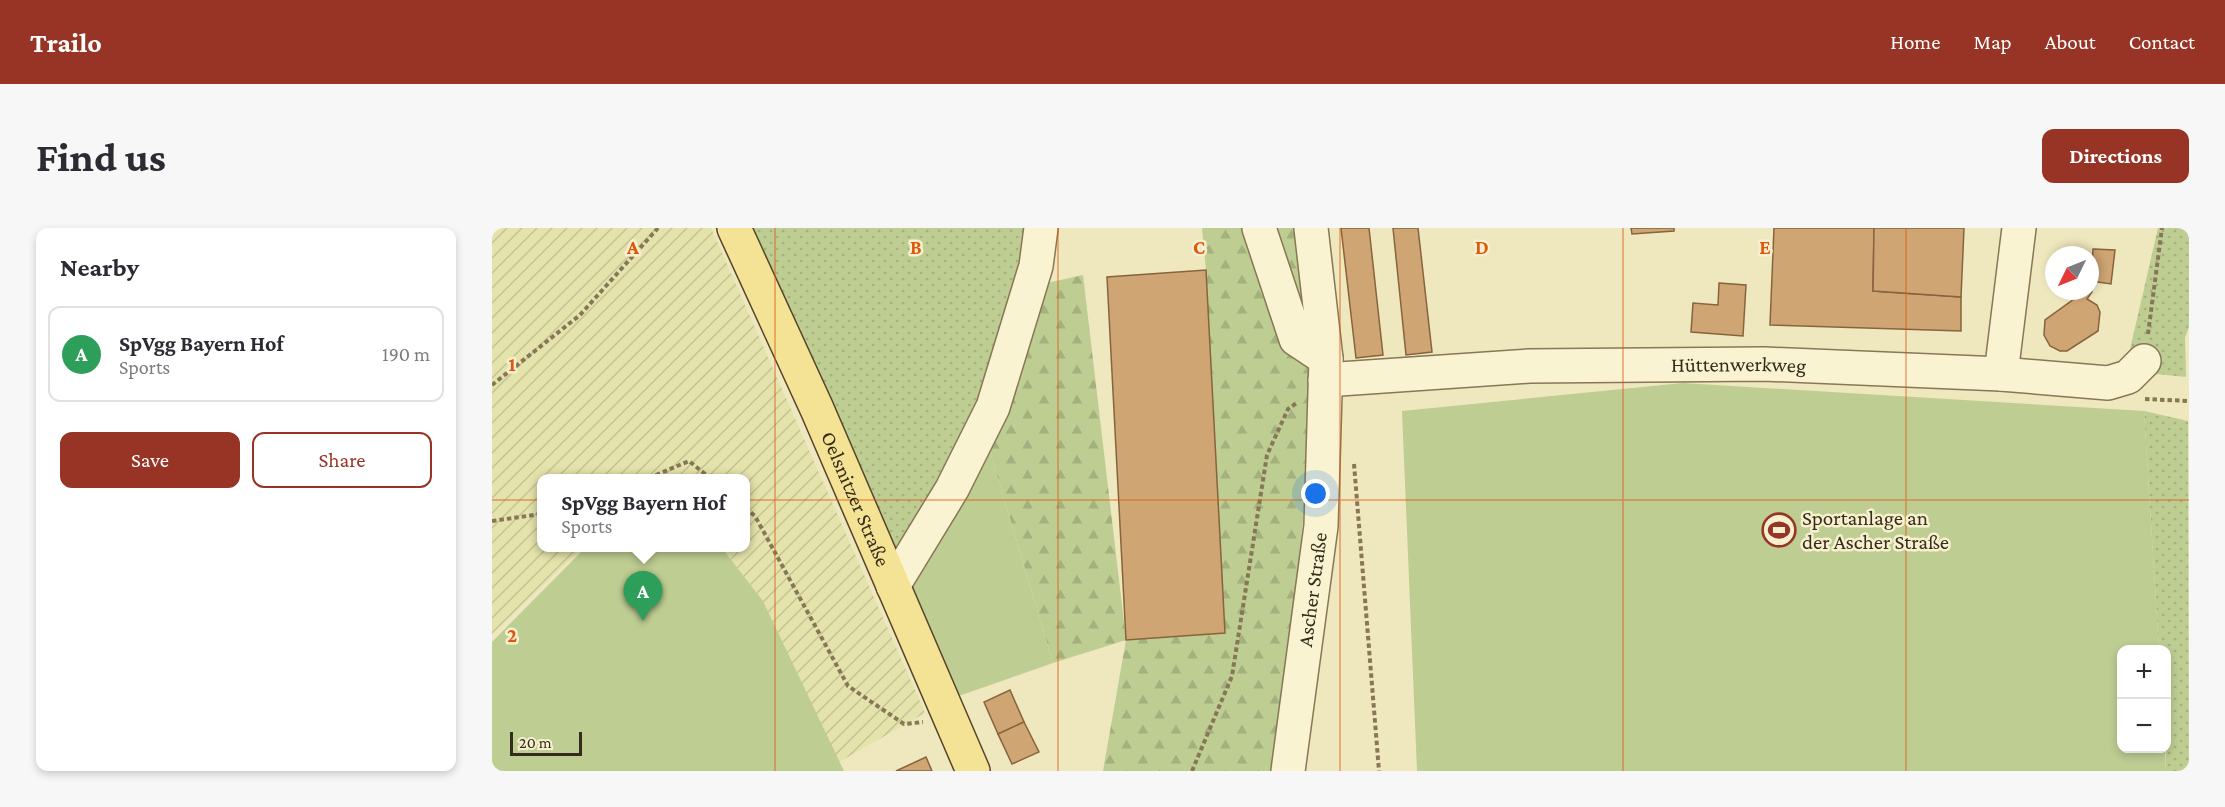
<!DOCTYPE html>
<html lang="en">
<head>
<meta charset="utf-8">
<style>
  body { margin:0; font-family:"Crimson Pro",serif; background:#f7f7f7; color:#2b2b33 }
  .controls { position:absolute; right:18px; bottom:18px; display:grid; overflow:hidden; border-radius:12px; box-shadow:0 3px 9px #0003 }
  .controls button { width:54px; height:54px; display:grid; place-items:center; padding:0; border:0; border-bottom:2px solid #e1e1e2; background:#fff; color:#2b2b33; font:30px sans-serif }
  .compass { position:absolute; left:1553px; top:18px; width:54px; height:54px; border-radius:50%; background:#fff; box-shadow:0 3px 9px #0003; rotate:227deg }
  .scale { position:absolute; left:18px; bottom:15px; width:72px; box-sizing:border-box; padding-left:6px; border:3px solid #362c1b; border-top:0; font-size:16px; line-height:21px; white-space:nowrap; color:#362c1b; -webkit-text-stroke:4px #f6f0ce; paint-order:stroke }
  .you { position:absolute; left:824px; top:266px; width:21px; height:21px; margin:-15px; border:4px solid #fff; border-radius:50%; background:#1a73e8; box-shadow:0 0 0 9px #1a73e833 }
  .badge { display:grid; place-items:center; width:39px; height:39px; border-radius:50%; background:#983425; color:#fff; font-size:20px; font-weight:700 }
  .pin { position:absolute; translate:-50% -50px; filter:drop-shadow(0 2px 3px #0008) }
  .pin::after { content:''; position:absolute; top:32px; width:21px; height:18px; background:inherit; clip-path:polygon(0 0,100% 0,50% 100%) }
  .popup { position:absolute; left:45px; top:246px; width:213px; height:78px; box-sizing:border-box; display:grid; place-content:center; border-radius:12px; background:#fff; filter:drop-shadow(0 2px 4px #0005); font-size:20px; white-space:nowrap; color:#7c7c81 }
  .popup b { font-size:22px; color:#2b2b33 }
  .popup::after { content:''; position:absolute; left:50%; top:100%; margin-left:-12px; border:12px solid transparent; border-top-color:#fff }
  .list { margin:0; padding:0; list-style:none }
  h2 { display:flex; justify-content:space-between; align-items:center; height:78px; margin:0; padding:0 24px; font-size:26px }
  h2 small { font-size:20px; font-weight:400; color:#7c7c81 }
  .list li { display:grid; grid-template-columns:39px 1fr auto; gap:18px; align-items:center; box-sizing:border-box; height:96px; margin:0 12px 12px; padding:0 12px; border:2px solid #e1e1e2; border-radius:12px }
  .list b { display:block; font-size:22px; white-space:nowrap }
  .list p { margin:0; font-size:20px; white-space:nowrap; color:#7c7c81 }
  .list em { font-size:20px; font-style:normal; color:#7c7c81 }
  .actions { display:flex; gap:12px; padding:18px 24px }
  .actions a { flex:1; padding:14px 0; border:2px solid #983425; border-radius:12px; text-align:center; font-size:21px; color:#983425 }
  .actions .main { background:#983425; color:#fff }
  .map { position:relative; flex:none; width:1697px; height:543px; overflow:hidden; border-radius:12px }
  header { display:flex; align-items:center; gap:36px; box-sizing:border-box; height:84px; padding:0 30px; background:#983425; color:#fff }
  header strong { font-size:28px }
  nav { display:flex; gap:33px; margin-inline-start:auto; font-size:21px }
  .intro { display:flex; align-items:center; justify-content:space-between; box-sizing:border-box; height:144px; padding:0 36px }
  h1 { margin:0; font-size:42px }
  .button { padding:15px 27px; border-radius:12px; background:#983425; color:#fff; font-size:21px; font-weight:700 }
  main { display:flex; gap:36px; padding:0 36px }
  aside { flex:1; background:#fff; border-radius:12px; box-shadow:0 3px 9px #0003 }
  .map>svg:first-child { display:block }
  .farmland { fill:url(#farmland-furrows) }
  .grass { fill:url(#grass-dots) }
  .forest { fill:url(#forest-firs) }
  .garden { fill:#becd92 }
  .building { fill:#cea573; stroke:#87643c; stroke-width:1.5 }
  .lines { fill:none; stroke-linecap:round; stroke-linejoin:round }
  .minor-casing { stroke:#877756; stroke-width:36 }
  .major-casing { stroke:#55442b; stroke-width:36 }
  .path { stroke:#877756; stroke-width:4; stroke-dasharray:4.5 3; stroke-linecap:butt }
  .minor { stroke:#faf3d1; stroke-width:33 }
  .major { stroke:#f4e394; stroke-width:33 }
  .grid { fill:none; stroke:#df570d; stroke-width:1.5; stroke-opacity:0.55 }
  .labels { text-anchor:middle; stroke-width:5; stroke-linejoin:round; paint-order:stroke }
  .street-label { font-size:21px; fill:#362c1b; stroke:#f6f0ce }
  .poi-label { font-size:21px; fill:#362c1b; stroke:#f6f0ce; text-anchor:start }
  .grid-label { font-size:20px; text-anchor:middle; font-weight:bold; fill:#df570d; stroke:#f6f0ce; stroke-width:5; stroke-linejoin:round; paint-order:stroke }
</style>
</head>
<body>
<header>
<strong>Trailo</strong>
<nav><a>Home</a><a>Map</a><a>About</a><a>Contact</a></nav>
</header>
<div class="intro"><h1>Find us</h1><a class="button">Directions</a></div>
<main>
<aside>
<h2>Nearby<small></small></h2>
<ul class="list">
<li><span class="badge" style="background:#2e9e5b">A</span><div><b>SpVgg Bayern Hof</b><p>Sports</p></div><em>190 m</em></li>
</ul>
<div class="actions"><a class="main">Save</a><a>Share</a></div>
</aside>
<div class="map">
<svg width="1697" height="543" viewBox="0 0 1697 543">
  <defs>
    <pattern id="farmland-furrows" width="10" height="10" patternUnits="userSpaceOnUse" patternTransform="scale(1.5)"><rect width="10" height="10" fill="#e4e3ab"/><path d="M-1 1l2-2M0 10L10 0M9 11l2-2" fill="none" stroke="#c4c393"/></pattern>
    <pattern id="grass-dots" width="8" height="8" patternUnits="userSpaceOnUse" patternTransform="scale(1.5)"><rect width="8" height="8" fill="#becd92"/><path d="M2 2h.1M6 6h.1" fill="none" stroke="#a4b07d" stroke-width="1.8" stroke-linecap="round"/></pattern>
    <pattern id="forest-firs" width="22" height="20" patternUnits="userSpaceOnUse" patternTransform="scale(1.5)"><rect width="22" height="20" fill="#becd92"/><path d="M5 1l3.5 6h-7zM16 11l3.5 6h-7z" fill="#a4b07d"/></pattern>
  </defs>
  <rect width="100%" height="100%" fill="#efe7be"/>
  <!-- farmland -->
  <path class="farmland" d="M0,0h219l214,485 -86,49 -76,-161 -41,-53h23v-70h-77l-6,-7 -8,7h-113v70h41l-90,86z"/>
  <!-- grass -->
  <g class="grass">
    <path d="M255,0h308l-147,349z"/>
    <path d="M1666,0h31v98l-4,12 1,39 -61,-6z"/>
    <path d="M1652,183l44,10 1,350h-23v-121l-7,-1z"/>
  </g>
  <!-- forest -->
  <path class="forest" d="M710,0h94l17,150 -6,102 -29,291h-175l23,-131 -73,23 -65,-218 50,-160 45,-10 43,364 99,-6 -19,-363z"/>
  <!-- garden -->
  <g class="garden">
    <path d="M1191,155l461,28 15,238 -37,1v98l43,1 1,22h-749l-15,-360z"/>
    <path d="M496,217l65,218 -100,35 -45,-121z"/>
    <path d="M93,320h137l41,53 81,170h-352v-129z"/>
  </g>
  <!-- building -->
  <g class="building">
    <path d="M849,0h28l14,127 -27,3z"/>
    <path d="M901,0h25l14,124 -26,3z"/>
    <path d="M1139,0h43v3l-42,3z"/>
    <path d="M1282,0h100l-1,63 88,6v34l-191,-6z"/>
    <path d="M1382,0h90l-3,69 -88,-6z"/>
    <path d="M1601,21l22,1 -4,34 -20,-3z"/>
    <path d="M714,42l19,363 -99,7 -19,-363z"/>
    <path d="M1227,55l27,2 -3,51 -52,-4 2,-29 25,2z"/>
    <path d="M1598,60l2,4 -5,7 10,6 3,7 -2,19 -31,20h-7l-10,-5 -6,-11 1,-15 33,-24v-5h12z"/>
    <path d="M518,462l14,32 -26,12 -14,-32z"/>
    <path d="M532,494l15,30 -27,12 -14,-30z"/>
    <path d="M434,529l6,14h-36z"/>
  </g>
  <g class="lines">
    <!-- minor casing -->
    <g class="minor-casing">
      <g id="minor">
        <path d="M767,0l37,111 30,20"/>
        <path d="M1509,146l18,-146"/>
        <path id="s1" d="M833,152l204,-14 235,-2 237,10 107,9 20,-6 16,-16"/>
        <path d="M401,358l59,-97 41,-82 43,-141 5,-38"/>
        <path id="s2" d="M796,543l33,-245 5,-167 -15,-131"/>
      </g>
    </g>
    <!-- major casing -->
    <g class="major-casing">
      <g id="major">
        <path id="s3" d="M242,0l83,181 156,362"/>
      </g>
    </g>
    <!-- path -->
    <g class="path">
      <path d="M1656,106l14,-106"/>
      <path d="M0,157l88,-70 78,-87"/>
      <path d="M1653,171l44,2"/>
      <path d="M862,236l25,307"/>
      <path d="M157,250l40,-17 21,17"/>
      <path d="M253,280l10,8 93,170 56,38 19,-2"/>
      <path d="M0,293l49,-7"/>
      <path d="M700,543l40,-95 35,-221 21,-46 10,-7"/>
    </g>
    <!-- minor -->
    <use href="#minor" class="minor"/>
    <!-- major -->
    <use href="#major" class="major"/>
  </g>
  <!-- grid -->
  <path class="grid" d="M283,0v543M566,0v543M848,0v543M1131,0v543M1414,0v543M0,272h1697"/>
  <!-- icons -->
  <defs>
    <g id="stadium-ring" transform="scale(1.725)"><circle r="9.5" fill="#f6f0ce" stroke="#983425" stroke-width="1.5"/><path d="M0-5a6.5 5 0 1 0 0 10a6.5 5 0 1 0 0-10ZM-3.5-1.8h7v3.6h-7Z" fill="#983425"/></g>
  </defs>
  <g fill-rule="evenodd">
    <use href="#stadium-ring" x="1287" y="302"/>
  </g>
  <g class="labels">
    <!-- street labels -->
    <g class="street-label">
      <text dy="7" stroke="none"><textPath href="#s1" startOffset="414">Hüttenwerkweg</textPath></text>
      <text dy="7" stroke="none"><textPath href="#s3" startOffset="297">Oelsnitzer Straße</textPath></text>
      <text dy="7" stroke="none"><textPath href="#s2" startOffset="183">Ascher Straße</textPath></text>
    </g>
    <!-- poi labels -->
    <g class="poi-label">
      <text x="1310" y="297">Sportanlage an<tspan x="1310" dy="24">der Ascher Straße</tspan></text>
    </g>
  </g>
  <g class="grid-label">
    <text x="141" y="26">A</text>
    <text x="424" y="26">B</text>
    <text x="707" y="26">C</text>
    <text x="990" y="26">D</text>
    <text x="1273" y="26">E</text>
    <text x="20" y="143">1</text>
    <text x="20" y="414">2</text>
  </g>
</svg>
<div class="controls">
<button>+</button>
<button>−</button>
</div>
<svg class="compass" viewBox="-18 -18 36 36"><path d="M0-13l5 13h-10z" fill="#e53935"/><path d="M0 13l5-13h-10z" fill="#7c7c81"/></svg>
<div class="scale">20 m</div>
<div class="you"></div>
<div class="pin badge" style="left:151px;top:393px;background:#2e9e5b">A</div>
<div class="popup"><b>SpVgg Bayern Hof</b>Sports</div>
</div>
</main>
</body>
</html>
